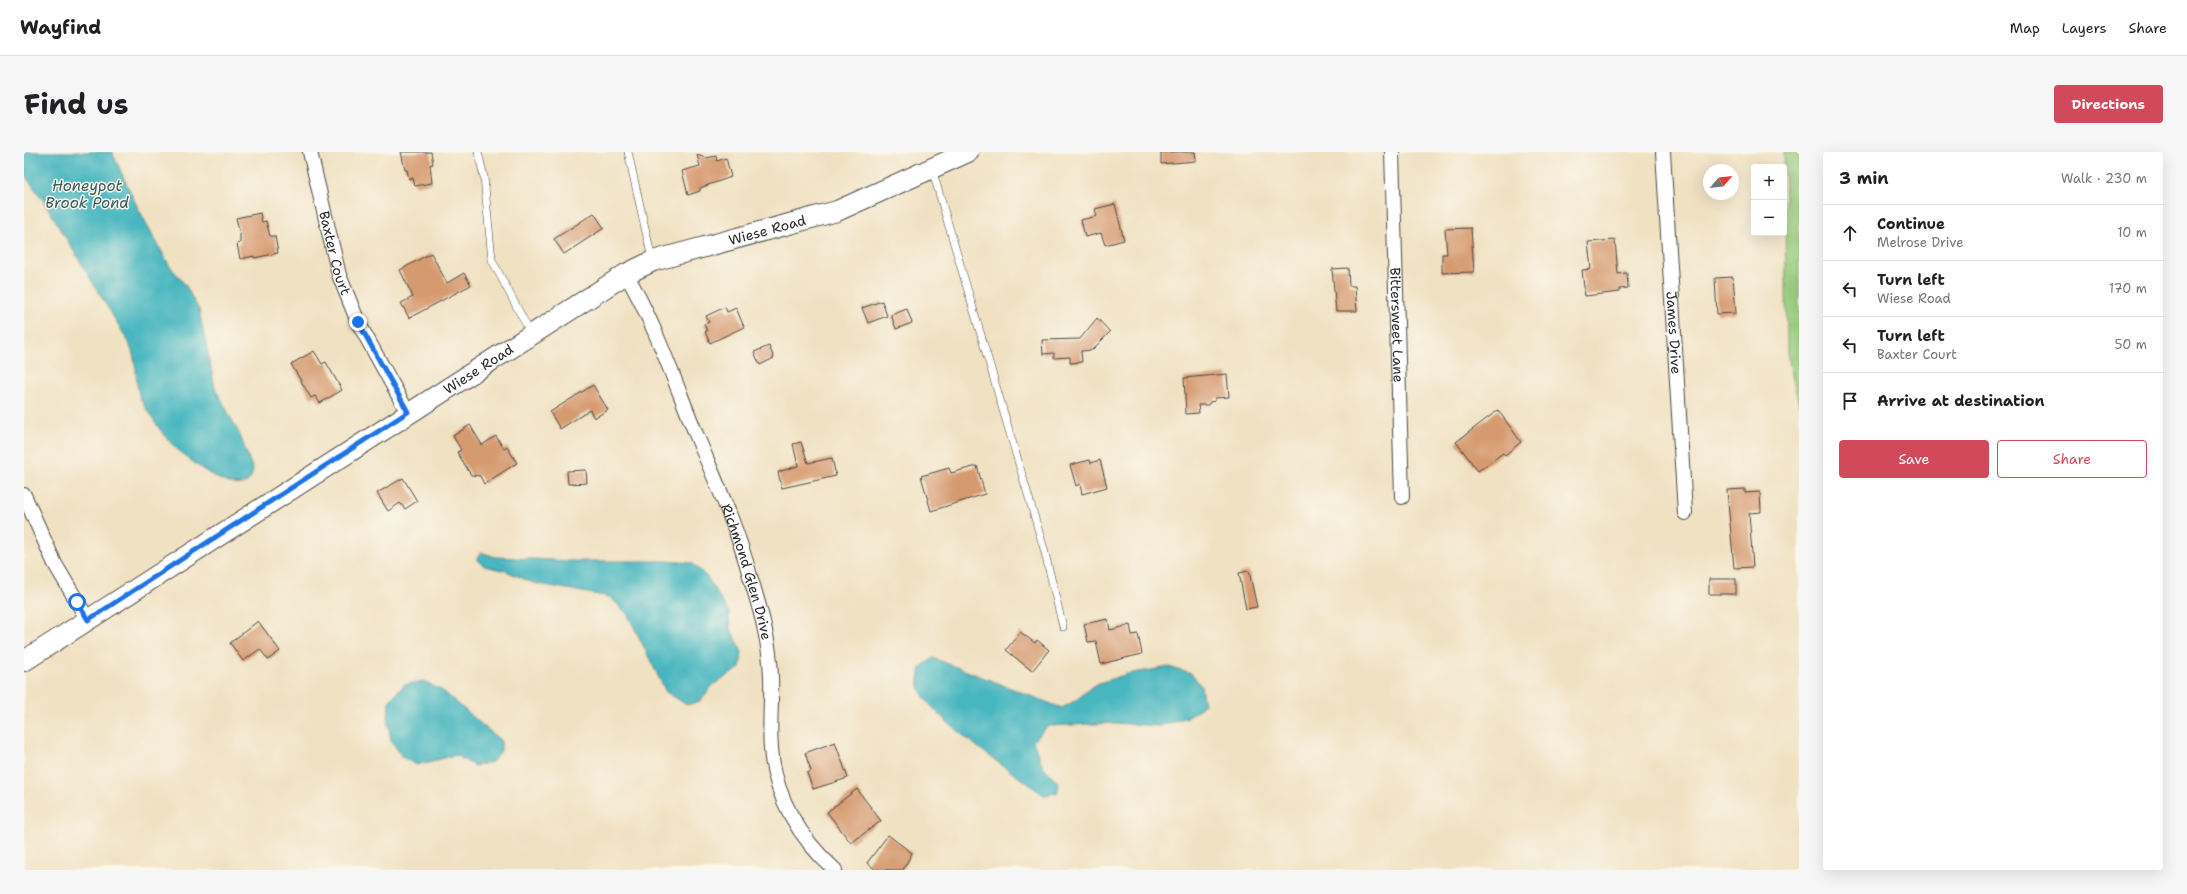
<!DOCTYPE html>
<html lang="en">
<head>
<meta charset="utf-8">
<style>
  body { margin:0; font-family:"Shantell Sans",sans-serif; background:#f6f6f6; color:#202124 }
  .controls { position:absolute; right:12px; top:12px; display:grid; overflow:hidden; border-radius:4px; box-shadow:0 4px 16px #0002 }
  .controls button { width:36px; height:36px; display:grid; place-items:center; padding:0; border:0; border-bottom:1px solid #e0e0e0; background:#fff; color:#202124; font:20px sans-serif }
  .compass { position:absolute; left:1679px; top:12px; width:36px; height:36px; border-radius:50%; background:#fff; box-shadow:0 4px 16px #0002; rotate:62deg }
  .stop { position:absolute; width:12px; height:12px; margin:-9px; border:3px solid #1a73e8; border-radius:50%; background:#fff }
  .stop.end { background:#1a73e8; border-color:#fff; box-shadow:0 1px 4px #0008 }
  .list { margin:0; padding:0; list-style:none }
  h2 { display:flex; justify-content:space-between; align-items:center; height:52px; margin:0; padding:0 16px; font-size:17px }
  h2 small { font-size:13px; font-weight:400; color:#757577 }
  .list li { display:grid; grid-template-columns:26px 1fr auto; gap:12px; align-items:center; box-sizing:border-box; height:56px; padding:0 16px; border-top:1px solid #e0e0e0 }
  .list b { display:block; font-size:15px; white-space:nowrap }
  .list p { margin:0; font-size:13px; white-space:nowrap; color:#757577 }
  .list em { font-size:13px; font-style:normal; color:#757577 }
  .actions { display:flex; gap:8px; padding:12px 16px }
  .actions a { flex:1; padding:9px 0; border:1px solid #d1495b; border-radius:4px; text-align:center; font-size:14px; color:#d1495b }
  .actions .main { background:#d1495b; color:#fff }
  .icon { flex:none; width:22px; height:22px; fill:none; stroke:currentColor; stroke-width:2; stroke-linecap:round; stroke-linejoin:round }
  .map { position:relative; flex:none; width:1775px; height:718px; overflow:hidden; border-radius:4px }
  header { display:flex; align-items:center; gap:24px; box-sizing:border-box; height:56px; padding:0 20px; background:#fff; border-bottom:1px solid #e0e0e0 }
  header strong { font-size:19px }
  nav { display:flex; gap:22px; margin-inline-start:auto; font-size:14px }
  .intro { display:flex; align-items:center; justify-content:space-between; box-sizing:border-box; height:96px; padding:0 24px }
  h1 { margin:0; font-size:28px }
  .button { padding:10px 18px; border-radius:4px; background:#d1495b; color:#fff; font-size:14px; font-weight:700 }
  main { display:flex; gap:24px; padding:0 24px }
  aside { flex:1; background:#fff; border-radius:4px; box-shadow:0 4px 16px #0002 }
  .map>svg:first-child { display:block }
  .green { fill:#95c97a; stroke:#607a52 }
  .water { fill:#47b6bf; stroke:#397075 }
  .building { fill:#d69a70 }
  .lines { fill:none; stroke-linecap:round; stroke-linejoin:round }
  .lane-casing { stroke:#494642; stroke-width:8 }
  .street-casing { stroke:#494642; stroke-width:16 }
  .secondary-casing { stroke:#494642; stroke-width:22 }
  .lane { stroke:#fff; stroke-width:7 }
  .street { stroke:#fff; stroke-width:14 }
  .secondary { stroke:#fff; stroke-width:20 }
  .route { stroke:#1a73e8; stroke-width:5 }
  .labels { text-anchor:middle; stroke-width:3; stroke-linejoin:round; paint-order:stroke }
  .street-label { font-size:14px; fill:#2b2b2b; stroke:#fbf7ec }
  .water-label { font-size:15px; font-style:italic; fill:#355c5f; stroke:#fbf7ec }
</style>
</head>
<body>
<header>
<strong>Wayfind</strong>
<nav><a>Map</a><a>Layers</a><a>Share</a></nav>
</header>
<div class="intro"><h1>Find us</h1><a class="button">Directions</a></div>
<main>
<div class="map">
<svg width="1775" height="718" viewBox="0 0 1775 718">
  <rect width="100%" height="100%" fill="#fbf7ec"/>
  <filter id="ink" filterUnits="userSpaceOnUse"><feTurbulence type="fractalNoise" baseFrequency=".025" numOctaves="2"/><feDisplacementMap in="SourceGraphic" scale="8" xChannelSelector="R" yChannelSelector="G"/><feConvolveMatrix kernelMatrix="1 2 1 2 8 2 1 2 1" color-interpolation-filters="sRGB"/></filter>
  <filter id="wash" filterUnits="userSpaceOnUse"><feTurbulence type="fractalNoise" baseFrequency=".012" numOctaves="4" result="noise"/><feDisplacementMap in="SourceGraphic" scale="16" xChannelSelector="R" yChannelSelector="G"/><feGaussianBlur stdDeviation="0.9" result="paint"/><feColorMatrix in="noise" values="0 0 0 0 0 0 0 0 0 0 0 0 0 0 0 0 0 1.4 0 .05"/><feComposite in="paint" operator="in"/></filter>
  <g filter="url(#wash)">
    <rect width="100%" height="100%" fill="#f0e1c2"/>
    <!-- green -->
    <path class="green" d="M1760,0h15v254l-12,-54z"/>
    <!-- water -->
    <g class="water">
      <path d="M0,0h88l24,52 33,61 17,21 13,24 16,78 25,47 13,35c-6,39 -65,-11 -78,-23 -13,-13 -25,-31 -34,-47 -5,-10 -4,-25 -6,-36 -1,-8 -4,-16 -7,-23l-85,-141 -19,-26z"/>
      <path d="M457,400l15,5 73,4h97l26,2 15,14 22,36 1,14 12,25 -2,16 -27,17 -13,16 -13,4 -21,-13 -38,-77 -18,-18 -77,-14 -27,-12 -22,-5 -7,-7z"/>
      <path d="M909,506l129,50 16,-9 12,-11 9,-5 28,-9 42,-7 23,7 9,12 3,19 -16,12 -29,9 -44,-3 -67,3 -15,15 9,24 17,19 -2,9 -13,2c-26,-19 -119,-80 -125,-109 -1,-5 1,-13 2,-19z"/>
      <path d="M400,529l19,10 58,50v10l-9,11 -18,4 -18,-11 -39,10 -15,-8 -11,-17 -3,-17 1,-22 15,-16z"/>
    </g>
    <g id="blocks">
      <!-- building -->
      <g class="building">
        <path d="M377,0h30l2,12 -3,1 2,18 -17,3 -2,-8 -4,1 -2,-9h-2z"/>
        <path d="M1137,0h34l1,9 -35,3z"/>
        <path d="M673,3l9,3 10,-2 1,5 9,-3 5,19 -31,11v3l-12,4 -6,-24 18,-5z"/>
        <path d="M1091,52l9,36 -19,5 -4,-12 -16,4 -4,-17 16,-4 -2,-7z"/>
        <path d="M236,61l2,9 4,-1 4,15h5l3,17 -24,5v-2l-14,3 -3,-15 3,-1v-9l-4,-16z"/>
        <path d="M570,61l10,15 -40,26 -10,-15z"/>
        <path d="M1447,76l3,44 -32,1v-19h5l-2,-25z"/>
        <path d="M1591,88l3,34 9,-1 1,15 -8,1v3l-35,4 -3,-26 9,-1 -3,-27z"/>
        <path d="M407,101l16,30 17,-10 7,12 -62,33 -8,-15 12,-6 -13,-27z"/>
        <path d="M1324,116l1,18h6l2,25h-21l-4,-42z"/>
        <path d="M1709,125l3,36 -19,1 -2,-36z"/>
        <path d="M858,149l5,15 -19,7 -6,-15z"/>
        <path d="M701,155l2,5 9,-4 8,19 -34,16 -5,-11 2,-1 -3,-7 5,-2 -3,-6z"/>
        <path d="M883,157l5,14 -16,6 -5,-14z"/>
        <path d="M1073,166l13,14 -18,18 -11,1 1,11 -12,1v-6l-16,1v-5l-11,1 -1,-14 38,-1z"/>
        <path d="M745,194l5,12 -14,7 -6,-13z"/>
        <path d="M290,199l8,13 4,-2 16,28 -22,13 -5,-7 -4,2 -20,-34z"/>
        <path d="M1203,222l2,23 -14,1v3l-5,1 -2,3h-10l1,8 -13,1 -2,-36z"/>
        <path d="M569,233l15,25 -14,8 -4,-8 -30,19 -10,-17z"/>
        <path d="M1474,258l23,32 -16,13 -2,-2 -25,18 -22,-29z"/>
        <path d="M446,273l12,20 14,-9 8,13 3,-2 10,16 -33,21 -4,-8 -9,-1 -14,-23 4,-2 -8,-14z"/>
        <path d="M777,290l7,21 24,-5 4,18 -54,12 -4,-16 20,-6 -5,-22z"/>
        <path d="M1066,308l1,3 9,-3 7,27 -25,7 -2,-10 -4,2 -6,-21z"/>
        <path d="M953,314l8,28 -54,17 -10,-35 28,-8 2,5z"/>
        <path d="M562,318l1,13 -19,1 -1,-13z"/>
        <path d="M379,326l14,23 -12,8 -5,-6 -12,8 -11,-18z"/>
        <path d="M1721,337v4l15,-1 1,20 -12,1 4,54 -19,1 -7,-78z"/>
        <path d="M1225,419l8,36 -11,2 -7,-36z"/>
        <rect x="1685" y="427" width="27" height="15"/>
        <path d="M1084,467l2,11 20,-5 2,10 6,-1 4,20 -41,10 -5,-23 -8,1 -4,-18z"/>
        <path d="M234,469l22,30 -12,9 -8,-11 -17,12 -13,-18z"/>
        <path d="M996,480l15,11 2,-3 12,10 -17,21 -26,-21z"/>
        <path d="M811,590l13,36 -35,11 -6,-16 4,-2 -6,-18z"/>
        <path d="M833,637l24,32 -30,22 -24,-31z"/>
        <path d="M864,683l24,18 -9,17h-27l-9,-7z"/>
      </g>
    </g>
  </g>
  <g filter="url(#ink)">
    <use href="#blocks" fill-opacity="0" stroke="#494642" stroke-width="1"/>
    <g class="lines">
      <!-- lane casing -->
      <g class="lane-casing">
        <g id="lane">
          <path d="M454,0l6,25 8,83 39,74"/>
          <path d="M604,0l24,107"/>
          <path d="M908,17l112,380 19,78"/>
        </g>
      </g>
      <!-- street casing -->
      <g class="street-casing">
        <g id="street">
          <path id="s1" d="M286,0l29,123 19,47 50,91"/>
          <path id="s2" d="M1368,0l10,345"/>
          <path id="s3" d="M1639,0l22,361"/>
          <path id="s4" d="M602,122c29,50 48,106 70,160 19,46 41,93 54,142 10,32 20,66 21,101 1,23 -2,47 0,71 3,48 29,91 64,122"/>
          <path d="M0,343l31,69 33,56"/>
        </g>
      </g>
      <!-- secondary casing -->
      <g class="secondary-casing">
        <g id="secondary">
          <path id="s5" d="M0,509l602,-387 27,-13 184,-50 131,-59"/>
        </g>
      </g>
      <!-- lane -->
      <use href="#lane" class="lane"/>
      <!-- street -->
      <use href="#street" class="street"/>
      <!-- secondary -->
      <use href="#secondary" class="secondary"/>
    </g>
  </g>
  <g class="lines" filter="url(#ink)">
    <!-- route -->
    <path class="route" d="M53,450l11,18 320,-208 -50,-90"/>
  </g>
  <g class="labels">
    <!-- street labels -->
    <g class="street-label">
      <text dy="5" stroke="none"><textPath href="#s5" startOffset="864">Wiese Road</textPath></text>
      <text dy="5" stroke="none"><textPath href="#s1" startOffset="104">Baxter Court</textPath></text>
      <text dy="5" stroke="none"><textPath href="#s2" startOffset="173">Bittersweet Lane</textPath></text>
      <text dy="5" stroke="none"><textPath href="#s3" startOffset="181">James Drive</textPath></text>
      <text dy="5" stroke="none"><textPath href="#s5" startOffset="540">Wiese Road</textPath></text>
      <text dy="5" stroke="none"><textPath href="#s4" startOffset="322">Richmond Glen Drive</textPath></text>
    </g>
    <!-- water labels -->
    <g class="water-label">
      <text x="63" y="39">Honeypot<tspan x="63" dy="17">Brook Pond</tspan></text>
    </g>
  </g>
</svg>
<div class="controls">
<button>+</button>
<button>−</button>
</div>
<svg class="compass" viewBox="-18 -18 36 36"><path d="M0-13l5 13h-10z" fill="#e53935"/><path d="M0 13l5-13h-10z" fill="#757577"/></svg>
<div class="stop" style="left:53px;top:450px"></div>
<div class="stop end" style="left:334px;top:170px"></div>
</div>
<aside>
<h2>3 min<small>Walk · 230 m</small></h2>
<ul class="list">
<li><svg class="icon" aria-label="ahead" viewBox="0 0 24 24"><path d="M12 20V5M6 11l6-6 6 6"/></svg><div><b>Continue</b><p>Melrose Drive</p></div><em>10 m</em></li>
<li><svg class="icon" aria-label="left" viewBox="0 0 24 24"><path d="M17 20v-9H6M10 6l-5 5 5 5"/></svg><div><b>Turn left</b><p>Wiese Road</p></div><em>170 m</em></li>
<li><svg class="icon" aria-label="left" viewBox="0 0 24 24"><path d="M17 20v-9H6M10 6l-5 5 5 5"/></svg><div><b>Turn left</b><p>Baxter Court</p></div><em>50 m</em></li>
<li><svg class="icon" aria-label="arrive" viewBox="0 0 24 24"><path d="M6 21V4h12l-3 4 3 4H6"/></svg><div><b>Arrive at destination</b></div></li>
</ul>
<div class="actions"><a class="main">Save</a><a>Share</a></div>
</aside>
</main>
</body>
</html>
